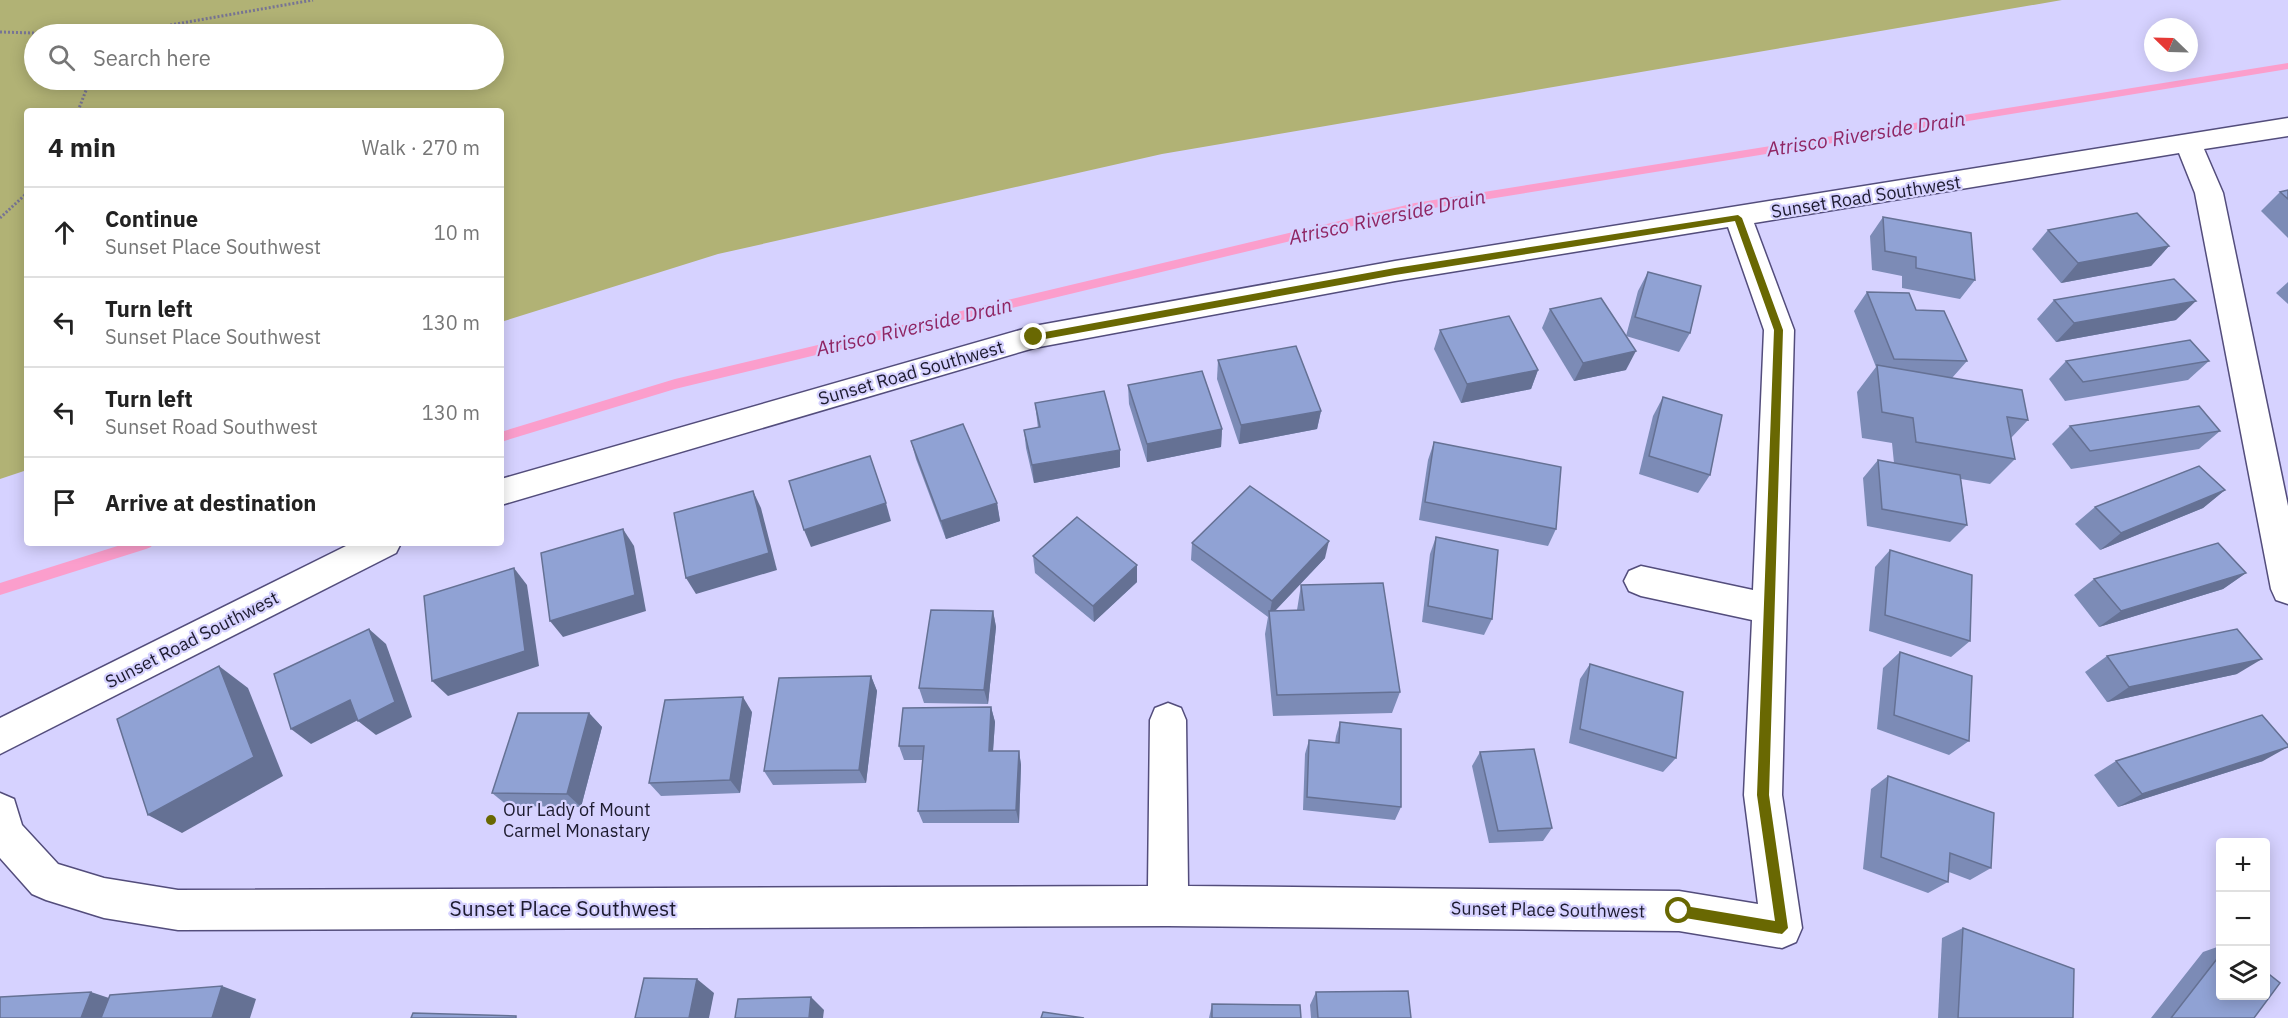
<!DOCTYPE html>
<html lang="en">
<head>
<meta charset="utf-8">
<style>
  body { margin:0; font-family:"IBM Plex Sans",sans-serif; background:#f2f2f2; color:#222 }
  .controls { position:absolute; right:18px; bottom:18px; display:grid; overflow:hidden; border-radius:6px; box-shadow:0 3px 15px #0003 }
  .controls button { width:54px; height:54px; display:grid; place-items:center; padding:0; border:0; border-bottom:2px solid #e0e0e0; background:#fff; color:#222; font:30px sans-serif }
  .compass { position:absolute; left:2144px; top:18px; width:54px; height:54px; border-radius:50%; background:#fff; box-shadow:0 3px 15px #0003; rotate:293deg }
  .stop { position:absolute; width:18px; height:18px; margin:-14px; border:4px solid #696802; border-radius:50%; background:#fff }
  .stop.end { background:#696802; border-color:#fff; box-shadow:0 2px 6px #0008 }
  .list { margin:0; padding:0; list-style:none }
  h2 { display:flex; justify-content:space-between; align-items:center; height:78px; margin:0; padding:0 24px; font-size:26px }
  h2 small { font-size:20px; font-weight:400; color:#767676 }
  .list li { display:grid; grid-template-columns:39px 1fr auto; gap:18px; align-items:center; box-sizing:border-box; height:90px; padding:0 24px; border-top:2px solid #e0e0e0 }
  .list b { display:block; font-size:22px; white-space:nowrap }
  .list p { margin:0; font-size:20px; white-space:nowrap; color:#767676 }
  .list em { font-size:20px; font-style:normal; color:#767676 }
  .icon { flex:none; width:33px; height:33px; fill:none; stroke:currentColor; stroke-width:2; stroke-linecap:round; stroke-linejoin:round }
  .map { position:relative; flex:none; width:2288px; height:1018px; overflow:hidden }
  .search { position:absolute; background:#fff; box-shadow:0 3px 15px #0003; left:24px; top:24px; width:480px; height:66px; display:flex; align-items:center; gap:15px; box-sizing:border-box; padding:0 21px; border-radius:33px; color:#767676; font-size:22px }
  .panel { position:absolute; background:#fff; box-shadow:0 3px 15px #0003; left:24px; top:108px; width:480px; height:438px; border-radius:6px }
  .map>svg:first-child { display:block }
  .green { fill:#b1b275; fill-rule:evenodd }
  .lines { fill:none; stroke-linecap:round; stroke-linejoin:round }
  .stream { fill:#fb9ecc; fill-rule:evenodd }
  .minor-casing { stroke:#534d7c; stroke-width:3 }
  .path { stroke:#777494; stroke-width:3; stroke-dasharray:2 2; stroke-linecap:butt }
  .minor { fill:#fff; fill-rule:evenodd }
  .wall { fill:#7c8bb6 }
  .shaded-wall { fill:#657194 }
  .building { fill:#90a2d4; stroke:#657194; stroke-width:1.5 }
  .route { fill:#696802 }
  .poi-dot { fill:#696802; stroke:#d6d2ff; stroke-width:2 }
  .labels { text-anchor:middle; stroke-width:4.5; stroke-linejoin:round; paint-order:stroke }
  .street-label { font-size:18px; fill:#1d1b2f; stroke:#d6d2ff }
  .poi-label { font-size:18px; fill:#1d1b2f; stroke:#d6d2ff; text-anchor:start }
  .water-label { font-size:20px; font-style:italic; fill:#8f2664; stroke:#d6d2ff }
  .near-street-label { font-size:21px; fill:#1d1b2f; stroke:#d6d2ff }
</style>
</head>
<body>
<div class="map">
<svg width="2288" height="1018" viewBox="0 0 2288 1018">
  <rect width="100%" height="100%" fill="#d6d2ff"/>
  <!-- green -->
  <path class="green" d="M0,0h2062l-900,154 -444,100 -217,68v-211h-474v359l-27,9zM34,34h460v46h-460z"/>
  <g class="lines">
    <!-- stream -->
    <g class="stream">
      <path d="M2288,63v6l-873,142 -740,178 -174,53v-10l174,-53 740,-176z"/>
      <path d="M127,543h26l-2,4 -5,2 -146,46v-12z"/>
    </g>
    <!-- minor casing -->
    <g class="minor-casing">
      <g id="minor">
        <path d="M2288,118v18l-84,13 19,44 65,313v98l-12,-4 -5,-11 -76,-396 -16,-40 -425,70 40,107 -12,465 20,133 -6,14 -14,6 -103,-17 -511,-5 -990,4 -74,-12 -58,-18 -14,-6 -32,-36v-65l14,6 8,26 36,39 46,14 74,12 970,-4 2,-166 5,-12 13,-5 13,5 5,12 2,166 491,5 79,13 -14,-109 8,-175 -111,-24 -12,-5 -5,-10 5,-10 12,-5 112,24 11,-260 -36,-103 -333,54 -361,67 -533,157v-26l533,-153 361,-65z"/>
        <path d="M352,543h49l-5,10 -396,201v-36z"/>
      </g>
    </g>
    <!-- path -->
    <g class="path">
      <path d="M0,32l66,2"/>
      <path d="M119,34l194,-34"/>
      <path d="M78,111l12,-31"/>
      <path d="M0,218l27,-25"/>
    </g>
    <!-- minor -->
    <use href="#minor" class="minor"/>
  </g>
  <!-- wall -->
  <g class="wall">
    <path d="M2288,190v48l-27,-27 19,-19z"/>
    <path d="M1883,217l92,63 -15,19 -58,-11v-12l-30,-6 -2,-34z"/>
    <path d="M2048,230l121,16 -18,20 -90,17 -29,-34z"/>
    <path d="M1648,272l42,61 -11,19 -53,-16 12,-45z"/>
    <path d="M2288,282v22l-12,-11z"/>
    <path d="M1867,292l49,18 51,51 -15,17 76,42 -17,18 4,21 -25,25 -29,-5 6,46 -17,17 -83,-16 -4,-48 15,-18 16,3 -2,-20 -30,-5 -5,-46 19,-25 -22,-56z"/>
    <path d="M2054,300l122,20 -120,22 -19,-23z"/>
    <path d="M1550,309l76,61 -52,11 -32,-53z"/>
    <path d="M1440,330l98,40 -7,19 -70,14 -27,-54z"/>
    <path d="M1218,360l103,51 -4,18 -78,15 -22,-65z"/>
    <path d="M2066,361h143l-21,19 -123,21 -16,-22z"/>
    <path d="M1128,385l94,44 -1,18 -74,15 -18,-58z"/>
    <path d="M1663,397l47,78 -12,18 -59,-19 14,-58z"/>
    <path d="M1035,403l85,64 -86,16 -8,-35 -2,-18 14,-2z"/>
    <path d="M2070,426l150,5 -21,18 -128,20 -19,-25z"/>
    <path d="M911,441l86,62 3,18 -54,18 -30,-80z"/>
    <path d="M1434,442l122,87 -8,17 -129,-26 9,-60z"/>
    <path d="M2225,490l-22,18 -103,42 -25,-26 20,-17z"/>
    <path d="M1436,537l56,82 -8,16 -62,-13 8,-68z"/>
    <path d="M1192,543l133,15 -50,53 22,-1 4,-25 99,107 -8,21 -119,3 -8,-82 3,-17 -77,-57z"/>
    <path d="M1890,550l80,91 -19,16 -82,-26 6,-64z"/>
    <path d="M1033,556l104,26 -43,40 -59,-49z"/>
    <path d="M2246,573l-23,16 -124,38 -25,-32 20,-16z"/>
    <path d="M993,611l3,16 -8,77 -64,-1 -5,-15z"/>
    <path d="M1900,652l69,89 -20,14 -72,-26 6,-61z"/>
    <path d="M2107,656l130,18 -130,28 -22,-30z"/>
    <path d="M1590,664l86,94 -13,14 -94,-29 11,-64z"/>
    <path d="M871,676l6,15 -11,92 -93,2 -9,-14z"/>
    <path d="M991,707l4,15 -2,29h26l2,14 -2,58h-96l-5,-12 5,-51h-19l-5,-14z"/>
    <path d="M752,712l-12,81 -79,3 -12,-13z"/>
    <path d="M589,713l13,14 -21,80 -73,-1 -16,-13z"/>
    <path d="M1340,722l61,85 -6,13 -92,-10 2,-56 4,-14 26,3 1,-7z"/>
    <path d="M1480,752l72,76 -9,13 -54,2 -17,-77z"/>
    <path d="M2116,761h147l-145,46 -24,-32z"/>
    <path d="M1888,776l103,92 -21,12 -21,-8 -1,10 -20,11 -65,-24 8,-80z"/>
    <path d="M1963,928l110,90h-135l4,-80z"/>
    <path d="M2220,946v50l34,22h-103l52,-66z"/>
    <path d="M1316,992l95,26h-100l-1,-13z"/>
    <path d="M1212,1004l89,14h-92z"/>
  </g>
  <!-- shaded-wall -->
  <g class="shaded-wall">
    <path d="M2169,246l-18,20 -90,17 17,-20z"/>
    <path d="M2196,301l-20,19 -120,22 18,-19z"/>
    <path d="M1636,351l-10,19 -52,11 9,-18z"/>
    <path d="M1538,370l-7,19 -70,14 6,-19z"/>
    <path d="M1321,411l-4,18 -78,15 2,-19z"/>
    <path d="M1222,429l-1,18 -74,15v-18z"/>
    <path d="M1120,450v17l-86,16 -2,-18z"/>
    <path d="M2225,490l-22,18 -103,42 21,-17z"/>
    <path d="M753,491l8,17 16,62 -81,24 -10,-16z"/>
    <path d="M886,503l5,18 -80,26 -7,-17z"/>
    <path d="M997,503l3,18 -54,18 -5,-18z"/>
    <path d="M623,529l11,17 12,65 -83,26 -13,-16z"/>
    <path d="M1329,541l-4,17 -56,59 3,-16z"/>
    <path d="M1137,565v17l-43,40 -1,-16z"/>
    <path d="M514,568l13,17 12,81 -91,30 -16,-15z"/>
    <path d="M2246,573l-23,16 -124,38 22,-16z"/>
    <path d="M993,611l3,16 -8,77 -4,-14z"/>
    <path d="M369,629l17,15 26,73 -36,18 -18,-14z"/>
    <path d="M2262,659l-25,15 -130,28 22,-15z"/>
    <path d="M219,666l29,22 35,88 -101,57 -34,-18z"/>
    <path d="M871,676l6,15 -11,92 -7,-13z"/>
    <path d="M743,697l9,15 -12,81 -10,-13z"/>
    <path d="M350,700l18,15 -57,29 -20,-15z"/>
    <path d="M991,707l4,15 -3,43 -3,-14z"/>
    <path d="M589,713l13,14 -21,80 -14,-13z"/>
    <path d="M2288,747l-25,14 -145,46 24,-13z"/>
    <path d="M1019,751l2,14 -2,58 -3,-13z"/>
    <path d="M697,979l17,14 -5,25h-20z"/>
    <path d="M222,986l34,13 -6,19h-38z"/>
    <path d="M91,992l39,13 -5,13h-44z"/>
    <path d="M811,997l13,13 -1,8h-14z"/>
  </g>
  <!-- building -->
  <g class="building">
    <path d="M2288,190v9l-8,-7z"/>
    <path d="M2137,213l32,33 -91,17 -30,-33z"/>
    <path d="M1883,217l88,16 4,47 -59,-12v-11l-31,-6z"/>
    <path d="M1648,272l53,14 -11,47 -55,-16z"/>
    <path d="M2174,279l22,22 -122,22 -20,-23z"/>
    <path d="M1867,292l42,1 7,17 28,1 23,50 -73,-2z"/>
    <path d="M1601,298l35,53 -53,12 -33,-54z"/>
    <path d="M1509,316l29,54 -71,14 -27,-54z"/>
    <path d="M2190,340l19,21 -126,21 -17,-21z"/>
    <path d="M1296,346l25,65 -80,14 -23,-65z"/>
    <path d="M1877,365l145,25 6,30 -21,-3 8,42 -99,-17 -3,-24 -31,-6z"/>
    <path d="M1202,371l20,58 -75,15 -19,-59z"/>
    <path d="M1104,391l16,59 -88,15 -8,-35 16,-3 -5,-24z"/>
    <path d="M1663,397l59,18 -12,60 -61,-19z"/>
    <path d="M2199,406l21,25 -130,20 -20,-25z"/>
    <path d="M963,424l34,79 -56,18 -30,-80z"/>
    <path d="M1434,442l127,25 -5,62 -131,-27z"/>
    <path d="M870,456l16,47 -82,27 -15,-49z"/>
    <path d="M1878,460l82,15 7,50 -85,-16z"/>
    <path d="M2199,466l26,24 -104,43 -26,-26z"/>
    <path d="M1250,486l79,55 -57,60 -80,-58z"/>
    <path d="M753,491l16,62 -83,25 -12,-65z"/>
    <path d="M1077,517l60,48 -44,41 -60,-50z"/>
    <path d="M623,529l12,66 -85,26 -9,-68z"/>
    <path d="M1436,537l62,13 -6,69 -64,-13z"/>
    <path d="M2218,543l28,30 -125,38 -27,-32z"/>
    <path d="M1890,550l82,25 -2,66 -85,-26z"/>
    <path d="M514,568l11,83 -93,30 -8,-85z"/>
    <path d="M1383,583l17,109 -123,3 -8,-84 35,-1 -3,-25z"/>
    <path d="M931,610l62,1 -9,79 -65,-2z"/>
    <path d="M369,629l26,73 -37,19 -8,-21 -59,29 -17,-55z"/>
    <path d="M2237,629l25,30 -133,28 -22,-31z"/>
    <path d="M1900,652l72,24 -3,65 -75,-26z"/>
    <path d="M1590,664l93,28 -7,66 -96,-29z"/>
    <path d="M219,666l35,91 -106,58 -31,-96z"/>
    <path d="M871,676l-12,94 -95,1 15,-93z"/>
    <path d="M743,697l-13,83 -81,3 16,-83z"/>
    <path d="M991,707l-2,44h30l-3,59 -98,1 6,-65h-25l4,-38z"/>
    <path d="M518,713h71l-22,81 -75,-1z"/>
    <path d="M2262,715l26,30v2l-146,47 -26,-33z"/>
    <path d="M1340,722l61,7v78l-94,-10 2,-57 30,3z"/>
    <path d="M1534,749l18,79 -54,3 -18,-79z"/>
    <path d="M1888,776l106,37 -3,55 -41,-15 -2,29 -67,-25z"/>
    <path d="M1963,928l111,41 -1,49h-115z"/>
    <path d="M2220,955v41h45v-25l15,12 -26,35h-83z"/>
    <path d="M644,978l53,1 -8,39h-54z"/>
    <path d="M222,986l-10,32h-111l9,-23z"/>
    <path d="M1408,991l3,27h-93l-2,-26z"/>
    <path d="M91,992l-10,26h-81v-21z"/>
    <path d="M811,997l-2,21h-74l3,-19z"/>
    <path d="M1212,1004l88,1 1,13h-89z"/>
    <path d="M1043,1012l41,6h-43z"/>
    <path d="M413,1013l103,3v2h-105z"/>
  </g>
  <!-- route -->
  <path class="route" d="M1738,215l4,3 41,112 -14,465 19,133 -6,6 -103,-17 -6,-6 6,-6 96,16 -18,-126 17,-465 -39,-109 -340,54 -361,66 -5,-4 5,-3 361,-66z"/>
  <!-- markers -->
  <circle class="poi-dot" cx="491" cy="820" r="6"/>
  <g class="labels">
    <!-- street labels -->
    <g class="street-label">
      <text transform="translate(1866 197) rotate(-9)" y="6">Sunset Road Southwest</text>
      <text transform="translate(911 373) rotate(-16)" y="6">Sunset Road Southwest</text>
      <text transform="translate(192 640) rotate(-27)" y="6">Sunset Road Southwest</text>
      <text transform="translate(1548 910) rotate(1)" y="6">Sunset Place Southwest</text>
    </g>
    <!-- poi labels -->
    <g class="poi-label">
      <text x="503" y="816">Our Lady of Mount<tspan x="503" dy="21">Carmel Monastary</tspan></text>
    </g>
    <!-- water labels -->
    <g class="water-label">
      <text transform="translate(1866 134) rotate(-9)" y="7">Atrisco Riverside Drain</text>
      <text transform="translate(1387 217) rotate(-12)" y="7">Atrisco Riverside Drain</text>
      <text transform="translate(914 327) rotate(-13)" y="7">Atrisco Riverside Drain</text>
    </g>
    <!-- near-street labels -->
    <g class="near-street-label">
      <text x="563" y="916">Sunset Place Southwest</text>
    </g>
  </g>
</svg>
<div class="controls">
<button>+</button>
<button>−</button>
<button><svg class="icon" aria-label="layers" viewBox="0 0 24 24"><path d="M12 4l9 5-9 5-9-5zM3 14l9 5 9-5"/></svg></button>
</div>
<svg class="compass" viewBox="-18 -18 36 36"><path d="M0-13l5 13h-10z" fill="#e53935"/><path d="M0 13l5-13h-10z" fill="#767676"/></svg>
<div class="stop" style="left:1679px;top:911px"></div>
<div class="stop end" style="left:1034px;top:337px"></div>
<div class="search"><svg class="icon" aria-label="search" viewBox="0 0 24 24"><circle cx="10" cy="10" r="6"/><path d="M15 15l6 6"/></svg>Search here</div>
<section class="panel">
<h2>4 min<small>Walk · 270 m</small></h2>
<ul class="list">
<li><svg class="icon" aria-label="ahead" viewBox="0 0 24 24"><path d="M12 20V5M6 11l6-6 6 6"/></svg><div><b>Continue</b><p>Sunset Place Southwest</p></div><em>10 m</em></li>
<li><svg class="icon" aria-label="left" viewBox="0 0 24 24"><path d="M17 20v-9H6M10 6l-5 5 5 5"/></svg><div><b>Turn left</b><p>Sunset Place Southwest</p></div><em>130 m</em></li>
<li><svg class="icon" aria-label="left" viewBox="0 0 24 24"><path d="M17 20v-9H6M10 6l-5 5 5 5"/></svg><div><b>Turn left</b><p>Sunset Road Southwest</p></div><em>130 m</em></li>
<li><svg class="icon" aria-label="arrive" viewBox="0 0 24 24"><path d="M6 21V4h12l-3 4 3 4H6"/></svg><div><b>Arrive at destination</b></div></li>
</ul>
</section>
</div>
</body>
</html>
